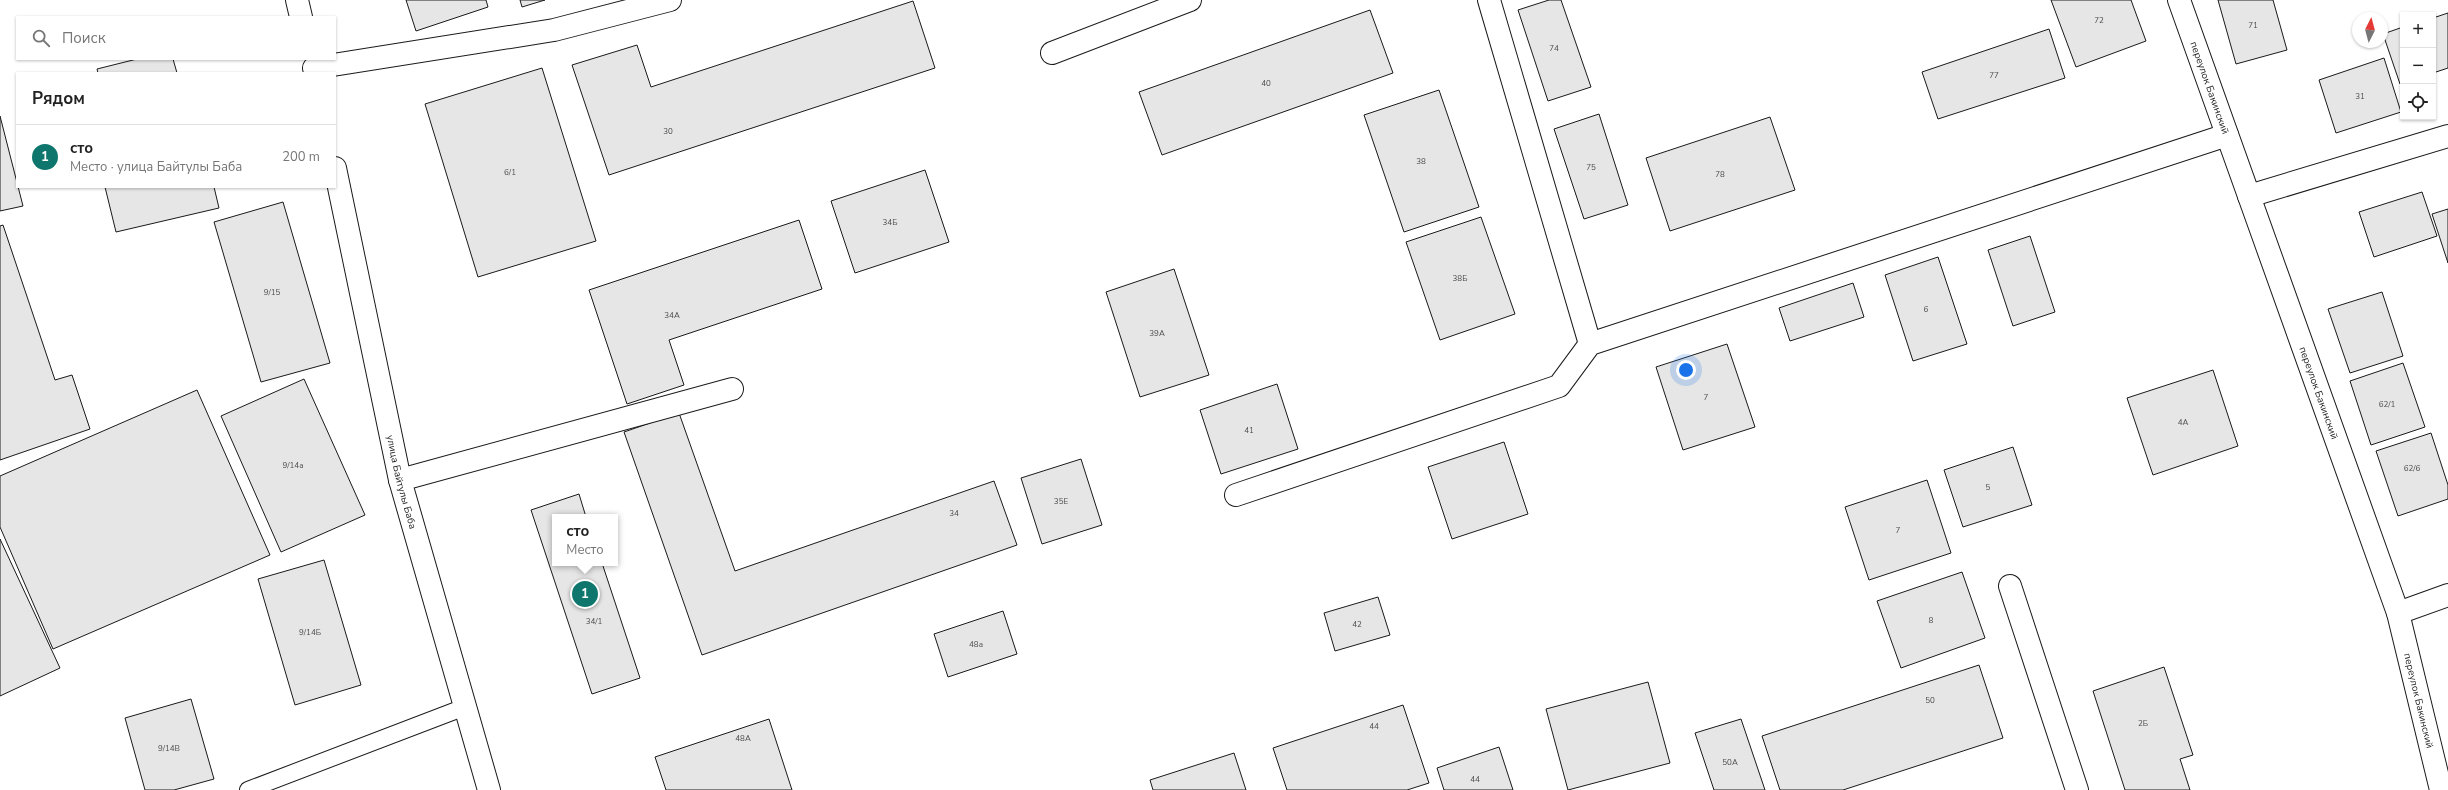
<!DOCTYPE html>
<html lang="ru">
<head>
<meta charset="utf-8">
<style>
  body { margin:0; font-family:"Nunito Sans",sans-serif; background:#f6f6f6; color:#222 }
  .controls { position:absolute; right:12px; top:12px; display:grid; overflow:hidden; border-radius:0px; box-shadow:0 1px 3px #0004 }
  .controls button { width:36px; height:36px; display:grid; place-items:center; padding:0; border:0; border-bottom:1px solid #e0e0e0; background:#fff; color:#222; font:20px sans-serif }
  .compass { position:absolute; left:2352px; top:12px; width:36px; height:36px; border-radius:50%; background:#fff; box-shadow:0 1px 3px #0004; rotate:6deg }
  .you { position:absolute; left:1686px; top:370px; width:14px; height:14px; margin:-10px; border:3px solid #fff; border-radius:50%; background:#1a73e8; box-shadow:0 0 0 6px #1a73e833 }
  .badge { display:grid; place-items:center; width:26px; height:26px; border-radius:50%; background:#0f766e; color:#fff; font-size:13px; font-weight:700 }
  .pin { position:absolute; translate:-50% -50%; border:2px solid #fff; box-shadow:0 1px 4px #0006 }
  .popup { position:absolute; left:552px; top:514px; width:66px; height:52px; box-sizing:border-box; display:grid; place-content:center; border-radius:0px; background:#fff; filter:drop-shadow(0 1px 3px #0005); font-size:13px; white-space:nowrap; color:#767676 }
  .popup b { font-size:15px; color:#222 }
  .popup::after { content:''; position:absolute; left:50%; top:100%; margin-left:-8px; border:8px solid transparent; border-top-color:#fff }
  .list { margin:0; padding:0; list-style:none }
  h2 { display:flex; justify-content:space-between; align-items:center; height:52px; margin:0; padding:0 16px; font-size:17px }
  h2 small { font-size:13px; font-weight:400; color:#767676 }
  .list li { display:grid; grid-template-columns:26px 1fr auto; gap:12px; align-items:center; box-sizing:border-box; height:64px; padding:0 16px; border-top:1px solid #e0e0e0 }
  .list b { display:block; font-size:15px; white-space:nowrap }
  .list p { margin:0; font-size:13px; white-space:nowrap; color:#767676 }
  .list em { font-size:13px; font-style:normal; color:#767676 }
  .icon { flex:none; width:22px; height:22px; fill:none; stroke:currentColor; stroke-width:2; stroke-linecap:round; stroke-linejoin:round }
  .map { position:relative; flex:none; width:2448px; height:790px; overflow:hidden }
  .search { position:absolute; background:#fff; box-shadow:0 1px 3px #0004; left:16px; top:16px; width:320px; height:44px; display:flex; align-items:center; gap:10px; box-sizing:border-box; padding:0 14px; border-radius:0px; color:#767676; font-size:15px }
  .panel { position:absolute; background:#fff; box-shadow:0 1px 3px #0004; left:16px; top:72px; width:320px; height:116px; border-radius:0px }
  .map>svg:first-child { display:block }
  .building { fill:#e6e6e6; stroke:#1a1a1a }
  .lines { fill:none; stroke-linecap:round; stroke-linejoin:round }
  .service-casing { stroke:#1a1a1a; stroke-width:18 }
  .minor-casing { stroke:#1a1a1a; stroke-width:24 }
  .service { stroke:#fff; stroke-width:16 }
  .minor { stroke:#fff; stroke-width:22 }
  .labels { text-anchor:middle; stroke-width:3; stroke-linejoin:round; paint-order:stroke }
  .number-label { font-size:8px; fill:#4d4d4d }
  .street-label { font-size:10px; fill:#1a1a1a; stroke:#fff }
</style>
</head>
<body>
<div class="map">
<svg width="2448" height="790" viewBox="0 0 2448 790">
  <rect width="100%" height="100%" fill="#fff"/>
  <!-- building -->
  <g class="building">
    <path d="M406,0h80l2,7 -72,24z"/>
    <path d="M520,0h25l-23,7z"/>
    <path d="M1549,0h12l30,87 -43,14 -30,-91z"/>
    <path d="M2051,0h80l15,41 -70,26z"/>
    <path d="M2218,0h55l14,50 -51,14z"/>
    <path d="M913,1l22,67 -326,107 -37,-110 65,-20 14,42z"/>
    <path d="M1370,10l23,63 -231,82 -23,-63z"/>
    <path d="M2448,13v55l-15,5v-55z"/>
    <path d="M2403,27v56l-3,1 -17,-50z"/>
    <path d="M2049,29l16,49 -127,41 -16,-47z"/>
    <path d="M2384,58l17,54 -65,21 -17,-53z"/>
    <path d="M137,59h36l4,14h-79l-1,-4z"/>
    <path d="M542,68l54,173 -118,36 -53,-173z"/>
    <path d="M1439,90l40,117 -75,25 -40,-117z"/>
    <path d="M1599,114l29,91 -44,14 -30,-90z"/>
    <path d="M0,116l23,90 -23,5z"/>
    <path d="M1770,117l25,73 -125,41 -24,-73z"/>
    <path d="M925,170l24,72 -94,31 -24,-72z"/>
    <path d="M105,187h109l5,21 -103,24z"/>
    <path d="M2422,192l15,44 -63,21 -15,-45z"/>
    <path d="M283,202l47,161 -69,19 -47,-160z"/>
    <path d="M2448,209v54l-16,-49z"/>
    <path d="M1481,217l34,97 -75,26 -34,-98z"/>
    <path d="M799,220l23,69 -153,51 15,45 -57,19 -38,-114z"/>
    <path d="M3,225l52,155 17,-5 18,54 -90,31v-234z"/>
    <path d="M2030,236l25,76 -42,14 -25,-76z"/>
    <path d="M1938,257l29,87 -54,17 -28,-86z"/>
    <path d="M1174,269l35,106 -69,22 -34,-105z"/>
    <path d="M1853,283l11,34 -74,24 -11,-33z"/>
    <path d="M2382,292l21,64 -53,17 -22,-64z"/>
    <path d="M1727,344l28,83 -72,23 -27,-83z"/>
    <path d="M2403,363l22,64 -54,18 -21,-64z"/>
    <path d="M2213,370l25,76 -85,29 -26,-77z"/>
    <path d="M304,379l61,136 -84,37 -60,-136z"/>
    <path d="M1277,384l21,65 -77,25 -21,-64z"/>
    <path d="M197,390l73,165 -217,94 -53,-122v-51z"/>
    <path d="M679,413l56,158 259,-90 23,64 -315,110 -78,-223z"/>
    <path d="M2431,433l17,52v14l-50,17 -22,-65z"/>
    <path d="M1504,442l24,72 -76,25 -24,-72z"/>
    <path d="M2013,447l19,58 -69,22 -19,-57z"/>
    <path d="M1081,459l21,66 -60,19 -21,-66z"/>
    <path d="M1927,480l24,73 -82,27 -24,-73z"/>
    <path d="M579,494l7,23h-31v46h47l38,115 -48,16 -61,-184z"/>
    <path d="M0,539l60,129 -60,28z"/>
    <path d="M324,560l37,125 -66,20 -37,-126z"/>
    <path d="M1962,572l23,66 -84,30 -24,-67z"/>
    <path d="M1378,597l12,38 -55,16 -11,-38z"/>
    <path d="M1003,611l14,43 -69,23 -14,-43z"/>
    <path d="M1979,665l24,73 -160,52h-63l-18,-54z"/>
    <path d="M2164,667l29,88 -13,4 10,31h-65l-32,-99z"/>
    <path d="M1648,682l22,81 -102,27 -22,-81z"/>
    <path d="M191,699l23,80 -40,11h-29l-20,-72z"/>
    <path d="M1403,705l26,78 -22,7h-120l-14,-42z"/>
    <path d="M769,719l23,71h-126l-11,-33z"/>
    <path d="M1741,719l24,71h-51l-19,-57z"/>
    <path d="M1499,747l14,43h-69l-7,-22z"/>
    <path d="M1234,753l12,37h-93l-3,-10z"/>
  </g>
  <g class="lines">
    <!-- service casing -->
    <g class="service-casing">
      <path id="service" d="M248,790l217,-83"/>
    </g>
    <!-- minor casing -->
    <g class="minor-casing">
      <g id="minor">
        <path d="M297,0l4,17"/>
        <path d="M1489,0l101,344"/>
        <path id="s1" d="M2179,0l219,613 43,177"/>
        <path d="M1052,53l138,-53"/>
        <path d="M314,68l240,-38 116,-30"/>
        <path id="s2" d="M335,168l65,312 89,310"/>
        <path d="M2249,196l199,-60"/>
        <path d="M400,480l332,-91"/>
        <path d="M1236,495l323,-109 31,-42 637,-209"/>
        <path d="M2010,586l67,204"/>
        <path d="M2398,613l50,-18"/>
      </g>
    </g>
    <!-- service -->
    <use href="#service" class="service"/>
    <!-- minor -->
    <use href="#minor" class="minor"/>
  </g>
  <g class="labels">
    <!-- number labels -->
    <g class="number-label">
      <text x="2099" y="23">72</text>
      <text x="2253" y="28">71</text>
      <text x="1554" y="51">74</text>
      <text x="1994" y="78">77</text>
      <text x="1266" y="86">40</text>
      <text x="2360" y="99">31</text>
      <text x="668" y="134">30</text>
      <text x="1421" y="164">38</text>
      <text x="1591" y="170">75</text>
      <text x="510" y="175">6/1</text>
      <text x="1720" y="177">78</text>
      <text x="890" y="225">34Б</text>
      <text x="1460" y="281">38Б</text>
      <text x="272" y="295">9/15</text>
      <text x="1926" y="312">6</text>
      <text x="672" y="318">34А</text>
      <text x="1157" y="336">39А</text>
      <text x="1706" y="400">7</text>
      <text x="2387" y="407">62/1</text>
      <text x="2183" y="425">4А</text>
      <text x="1249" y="433">41</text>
      <text x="293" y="468">9/14а</text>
      <text x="2412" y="471">62/6</text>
      <text x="1988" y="490">5</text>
      <text x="1061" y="504">35Е</text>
      <text x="954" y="516">34</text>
      <text x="1898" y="533">7</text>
      <text x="1931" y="623">8</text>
      <text x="594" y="624">34/1</text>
      <text x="1357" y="627">42</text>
      <text x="310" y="635">9/14Б</text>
      <text x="976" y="647">48а</text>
      <text x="1930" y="703">50</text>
      <text x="2143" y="726">2Б</text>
      <text x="1374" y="729">44</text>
      <text x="743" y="741">48А</text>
      <text x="169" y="751">9/14В</text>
      <text x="1730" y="765">50А</text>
      <text x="1475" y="782">44</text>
    </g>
    <!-- street labels -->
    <g class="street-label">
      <text dy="4" stroke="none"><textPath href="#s1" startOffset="93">переулок Бакинский</textPath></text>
      <text dy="4" stroke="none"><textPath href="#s1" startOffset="417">переулок Бакинский</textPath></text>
      <text dy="4" stroke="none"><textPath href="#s2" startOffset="321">улица Байтулы Баба</textPath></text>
      <text dy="4" stroke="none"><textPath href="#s1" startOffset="741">переулок Бакинский</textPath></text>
    </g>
  </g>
</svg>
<div class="controls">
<button>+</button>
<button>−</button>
<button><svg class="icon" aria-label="locate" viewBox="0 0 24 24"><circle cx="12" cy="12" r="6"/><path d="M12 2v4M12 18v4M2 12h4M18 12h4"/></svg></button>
</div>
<svg class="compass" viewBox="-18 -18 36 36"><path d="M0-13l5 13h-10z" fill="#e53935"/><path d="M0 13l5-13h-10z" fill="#767676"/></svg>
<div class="you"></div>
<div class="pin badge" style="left:585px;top:594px">1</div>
<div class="popup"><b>сто</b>Место</div>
<div class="search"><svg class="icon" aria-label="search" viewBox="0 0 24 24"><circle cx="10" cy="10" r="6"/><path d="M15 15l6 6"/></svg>Поиск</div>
<section class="panel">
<h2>Рядом<small></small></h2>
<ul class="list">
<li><span class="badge">1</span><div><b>сто</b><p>Место · улица Байтулы Баба</p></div><em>200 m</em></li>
</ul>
</section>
</div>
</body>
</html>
